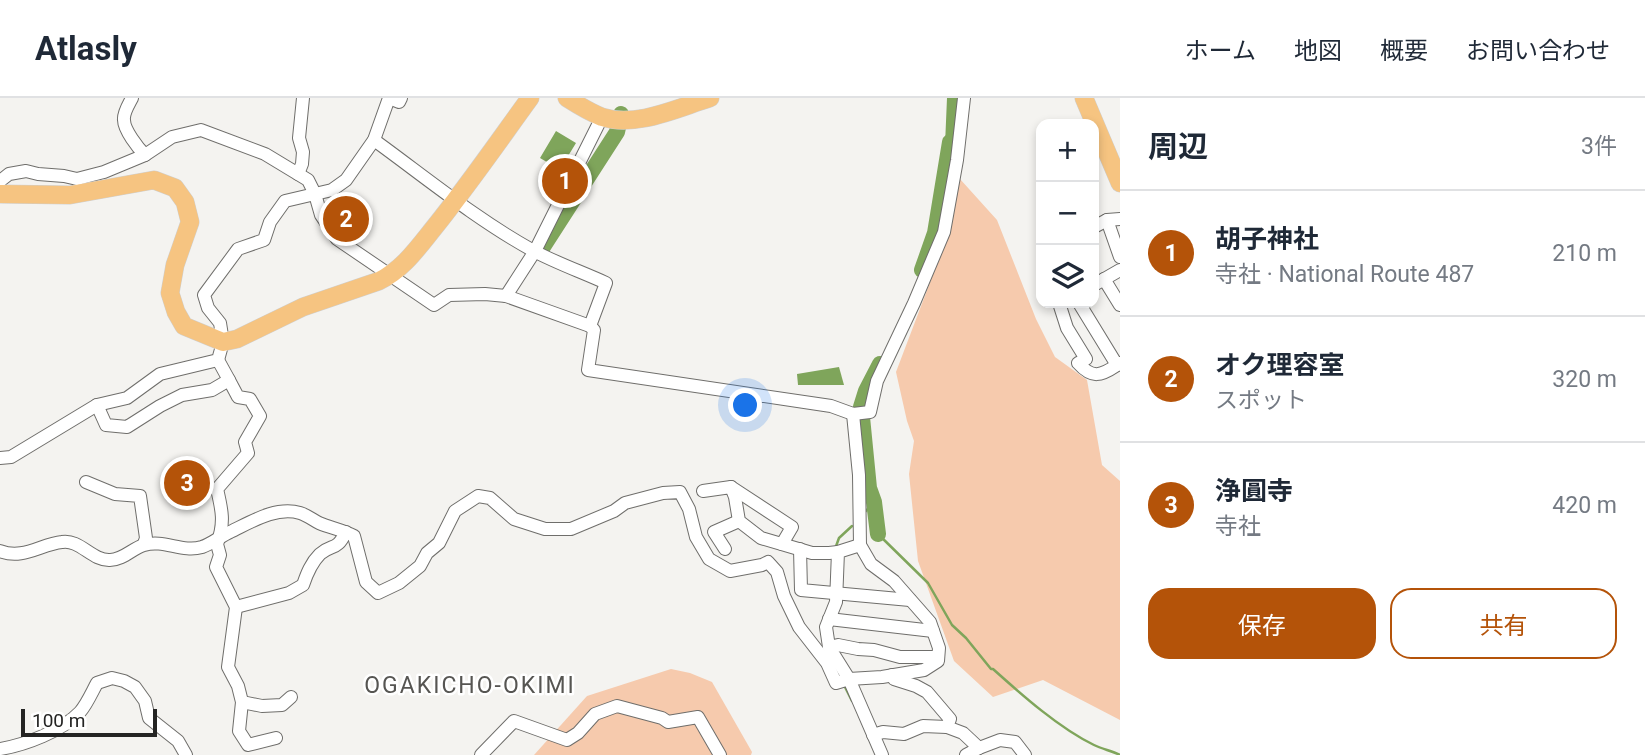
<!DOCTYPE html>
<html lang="ja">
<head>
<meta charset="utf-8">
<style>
  body { margin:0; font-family:Roboto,"Noto Sans JP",sans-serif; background:#f6f6f7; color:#1f2937 }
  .controls { position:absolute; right:21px; top:21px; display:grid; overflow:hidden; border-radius:14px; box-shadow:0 4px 10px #0003 }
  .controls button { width:63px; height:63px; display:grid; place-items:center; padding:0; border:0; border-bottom:2px solid #e0e1e3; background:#fff; color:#1f2937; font:35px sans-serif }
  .scale { position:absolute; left:21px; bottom:18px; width:136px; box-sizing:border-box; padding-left:7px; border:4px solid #242423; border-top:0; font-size:19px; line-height:24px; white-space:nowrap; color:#242423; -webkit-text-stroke:5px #fff; paint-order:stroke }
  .you { position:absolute; left:746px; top:308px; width:24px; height:24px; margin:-18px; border:5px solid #fff; border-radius:50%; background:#1a73e8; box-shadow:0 0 0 10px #1a73e833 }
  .badge { display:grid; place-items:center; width:46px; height:46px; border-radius:50%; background:#b45309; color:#fff; font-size:23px; font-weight:700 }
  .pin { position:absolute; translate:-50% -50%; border:4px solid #fff; box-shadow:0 2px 7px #0006 }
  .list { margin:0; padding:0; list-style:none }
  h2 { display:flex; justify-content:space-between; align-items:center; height:91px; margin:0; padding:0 28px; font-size:30px }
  h2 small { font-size:23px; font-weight:400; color:#747a83 }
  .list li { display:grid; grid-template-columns:46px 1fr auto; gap:21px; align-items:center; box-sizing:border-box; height:126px; padding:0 28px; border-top:2px solid #e0e1e3 }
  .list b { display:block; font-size:26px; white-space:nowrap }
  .list p { margin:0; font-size:23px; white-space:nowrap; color:#747a83 }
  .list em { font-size:23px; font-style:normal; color:#747a83 }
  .actions { display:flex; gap:14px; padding:21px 28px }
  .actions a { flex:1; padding:16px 0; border:2px solid #b45309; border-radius:21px; text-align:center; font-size:24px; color:#b45309 }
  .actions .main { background:#b45309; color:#fff }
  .icon { flex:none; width:38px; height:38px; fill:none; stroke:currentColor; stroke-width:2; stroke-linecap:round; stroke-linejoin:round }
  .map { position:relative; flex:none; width:1120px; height:657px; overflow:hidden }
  header { display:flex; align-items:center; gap:42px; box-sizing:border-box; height:98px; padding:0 35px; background:#fff; border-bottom:2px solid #e0e1e3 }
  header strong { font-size:33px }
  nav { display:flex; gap:38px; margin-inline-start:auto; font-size:24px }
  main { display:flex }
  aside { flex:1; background:#fff }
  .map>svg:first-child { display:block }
  .green { fill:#f6caad }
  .water { fill:#7fa55b }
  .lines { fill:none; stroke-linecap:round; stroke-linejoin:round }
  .stream { stroke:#7fa55b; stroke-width:2.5 }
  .river { stroke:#7fa55b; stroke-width:16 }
  .minor-casing { stroke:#6f6e6b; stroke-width:14 }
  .highway-casing { stroke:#cfcfcf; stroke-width:19 }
  .minor { stroke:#fff; stroke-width:12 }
  .highway { stroke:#f6c481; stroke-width:18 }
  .labels { text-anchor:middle; stroke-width:5; stroke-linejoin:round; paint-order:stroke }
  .quarter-label { font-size:23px; letter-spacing:2px; fill:#565552; stroke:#fff }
</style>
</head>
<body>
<header>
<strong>Atlasly</strong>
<nav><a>ホーム</a><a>地図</a><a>概要</a><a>お問い合わせ</a></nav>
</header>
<main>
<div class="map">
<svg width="1120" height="657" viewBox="0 0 1120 657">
  <rect width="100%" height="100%" fill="#f4f3f0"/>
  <!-- green -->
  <g class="green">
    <path d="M960,81l37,41 39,99 19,38 32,23 15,85 18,16v239l-77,-40 -50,17 -39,-36 -36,-100 -9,-87 5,-33 -7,-20 -11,-49 52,-137z"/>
    <path d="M671,571l19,4 22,9 40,70 -1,3h-217l53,-59z"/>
  </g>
  <!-- water -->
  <g class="water">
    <path d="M947,0h12l-9,65h-10l5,-18z"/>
    <path d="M556,33l20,12 -14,23 -3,-1 -2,3 -17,-10z"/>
    <path d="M839,269l5,18h-46l-1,-11z"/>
  </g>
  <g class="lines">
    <!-- stream -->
    <g class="stream">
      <path d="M865,414l9,-10"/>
      <path d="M878,436l50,49 24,42 14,13 25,31h2c29,26 66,59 101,76 8,4 18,6 26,10"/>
      <path d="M835,451l4,-11 13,-12"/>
      <path d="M844,587l8,16"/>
    </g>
    <!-- river -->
    <g class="river">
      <path d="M541,152l76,-118 4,-18"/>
      <path d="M922,172l13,-37 15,-91"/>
      <path d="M878,436l-4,-32 -5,-14 -8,-81 5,-16 14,-27"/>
    </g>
    <!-- minor casing -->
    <g class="minor-casing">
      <g id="minor">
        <path d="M132,0c-3,6 -9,15 -8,22 0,10 14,28 21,35"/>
        <path d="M389,0l10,4 2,-4"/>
        <path d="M374,42c51,37 102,79 158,110 24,13 50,22 74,33l-16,43 4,4 -6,40 243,36 22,8 17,-2 7,-31 37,-78 30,-71 13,-72 7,-62"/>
        <path d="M298,76l4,-10 1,-12 -4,-14 4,-40"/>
        <path d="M0,83l9,-7 17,-3 12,3 26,2 13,3 27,-7 41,-17 27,-18 29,-7 64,24 43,26 7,14 6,21 16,24 97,66 15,-10 36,-1 21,2 84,30"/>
        <path d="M1107,122l13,37"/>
        <path d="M1094,129l13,-7 13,-1"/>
        <path d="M1104,181l16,26"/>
        <path d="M1094,187l26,-15"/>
        <path d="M506,198l29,-45 67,-134"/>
        <path d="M1059,205l8,25 19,31 -8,4c14,16 23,13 39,2"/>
        <path d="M1079,205l38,62 3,-2"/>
        <path d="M229,282l9,17 12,2 10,17 -15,26 3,11 -31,36c5,21 8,34 0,55l3,11 -4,12 20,40 -8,60 10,19 4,16 -3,29 9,14 28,-7"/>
        <path d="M97,307l9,20 21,2 33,-21 22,-11 30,-5 17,-10 -11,-20"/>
        <path d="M0,360l11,-1 86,-52 30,-7 33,-24 58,-14 5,-18 -3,-19 -12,-15 -4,-13 34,-46 26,-9 6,-18 15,-21 47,-11 14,-10 28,-40 15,-42"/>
        <path d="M86,384l29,12 25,2 6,42 -2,6"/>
        <path d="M731,389l61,40 -10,17"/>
        <path d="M703,393l28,-4 4,10 4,24 22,17 51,15h17l9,-1"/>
        <path d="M860,447l-22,7 -2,50 -10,25 3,20 20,32 33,76"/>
        <path d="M725,451l-11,-17 25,-11"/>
        <path d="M800,451l1,41 109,10"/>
        <path d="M0,453c23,9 41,-7 62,-9 18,-3 30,19 48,18 13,0 23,-12 34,-15 20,-6 38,8 58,2 9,-3 19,-11 28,-15 21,-10 46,-26 70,-19 7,2 13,7 19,10 12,5 24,7 35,13l12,46 12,11 21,-10 21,-17 7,-13 12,-10 16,-32 23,-15 12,2 24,21 31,10h26l43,-18 11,-8 38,-10 17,-1 9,17 7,28 13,22 21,12 32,-6 6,-3 9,10 7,24 15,31 28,36 9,20 13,-4 33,-2 42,-7 14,-9 1,-13 -9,-26 -36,-41 -23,-17 -11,-19 -1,-70 -6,-61"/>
        <path d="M236,509l53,-14 14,-8c4,-12 8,-22 17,-31 13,-11 16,-2 26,-22"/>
        <path d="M829,521l104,12"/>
        <path d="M829,549l9,-2 20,4 16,1 26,7h38"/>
        <path d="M892,577l2,4 22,7 11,6 23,27 -3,8 16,6 16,15"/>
        <path d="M242,604l20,4 20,-1 9,-8"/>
        <path d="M873,637l10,-3 21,2 19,-8 24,1"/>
        <path d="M0,651c25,-4 62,-18 80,-37 7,-8 12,-20 17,-29l15,-5 12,3 11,6 10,14 4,17 29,23 8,14"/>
        <path d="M481,657l33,-34 53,19 11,-7 17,-19 22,-8 45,12 6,4 30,-5 22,38"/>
        <path d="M966,657l13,-7 21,-8 15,2 10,13"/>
      </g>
    </g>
    <!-- highway casing -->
    <g class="highway-casing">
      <g id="highway">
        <path d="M567,0c11,7 22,14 35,19 34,11 75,-9 108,-19"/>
        <path d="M1084,0l36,85"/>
        <path d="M0,96l70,1 84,-15 21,8 10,14 5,20 -15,43 -5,28 6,19 8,14 39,16 14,-3 66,-32 76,-26c23,-11 38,-32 54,-52 34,-42 65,-87 97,-131"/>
      </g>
    </g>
    <!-- minor -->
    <use href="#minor" class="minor"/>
    <!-- highway -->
    <use href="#highway" class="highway"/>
  </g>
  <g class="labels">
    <!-- quarter labels -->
    <g class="quarter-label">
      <text x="470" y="595">OGAKICHO-OKIMI</text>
    </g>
  </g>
</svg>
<div class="controls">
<button>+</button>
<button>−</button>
<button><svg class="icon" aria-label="layers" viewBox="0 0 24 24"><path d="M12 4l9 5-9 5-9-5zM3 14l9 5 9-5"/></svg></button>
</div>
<div class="scale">100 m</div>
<div class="you"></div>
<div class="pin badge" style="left:565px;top:83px">1</div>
<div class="pin badge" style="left:346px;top:121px">2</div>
<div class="pin badge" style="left:187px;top:385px">3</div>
</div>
<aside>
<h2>周辺<small>3件</small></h2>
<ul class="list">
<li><span class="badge">1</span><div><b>胡子神社</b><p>寺社 · National Route 487</p></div><em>210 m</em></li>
<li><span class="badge">2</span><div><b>オク理容室</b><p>スポット</p></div><em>320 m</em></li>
<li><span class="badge">3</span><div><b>浄圓寺</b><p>寺社</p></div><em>420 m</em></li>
</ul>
<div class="actions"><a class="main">保存</a><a>共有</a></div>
</aside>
</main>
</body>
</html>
